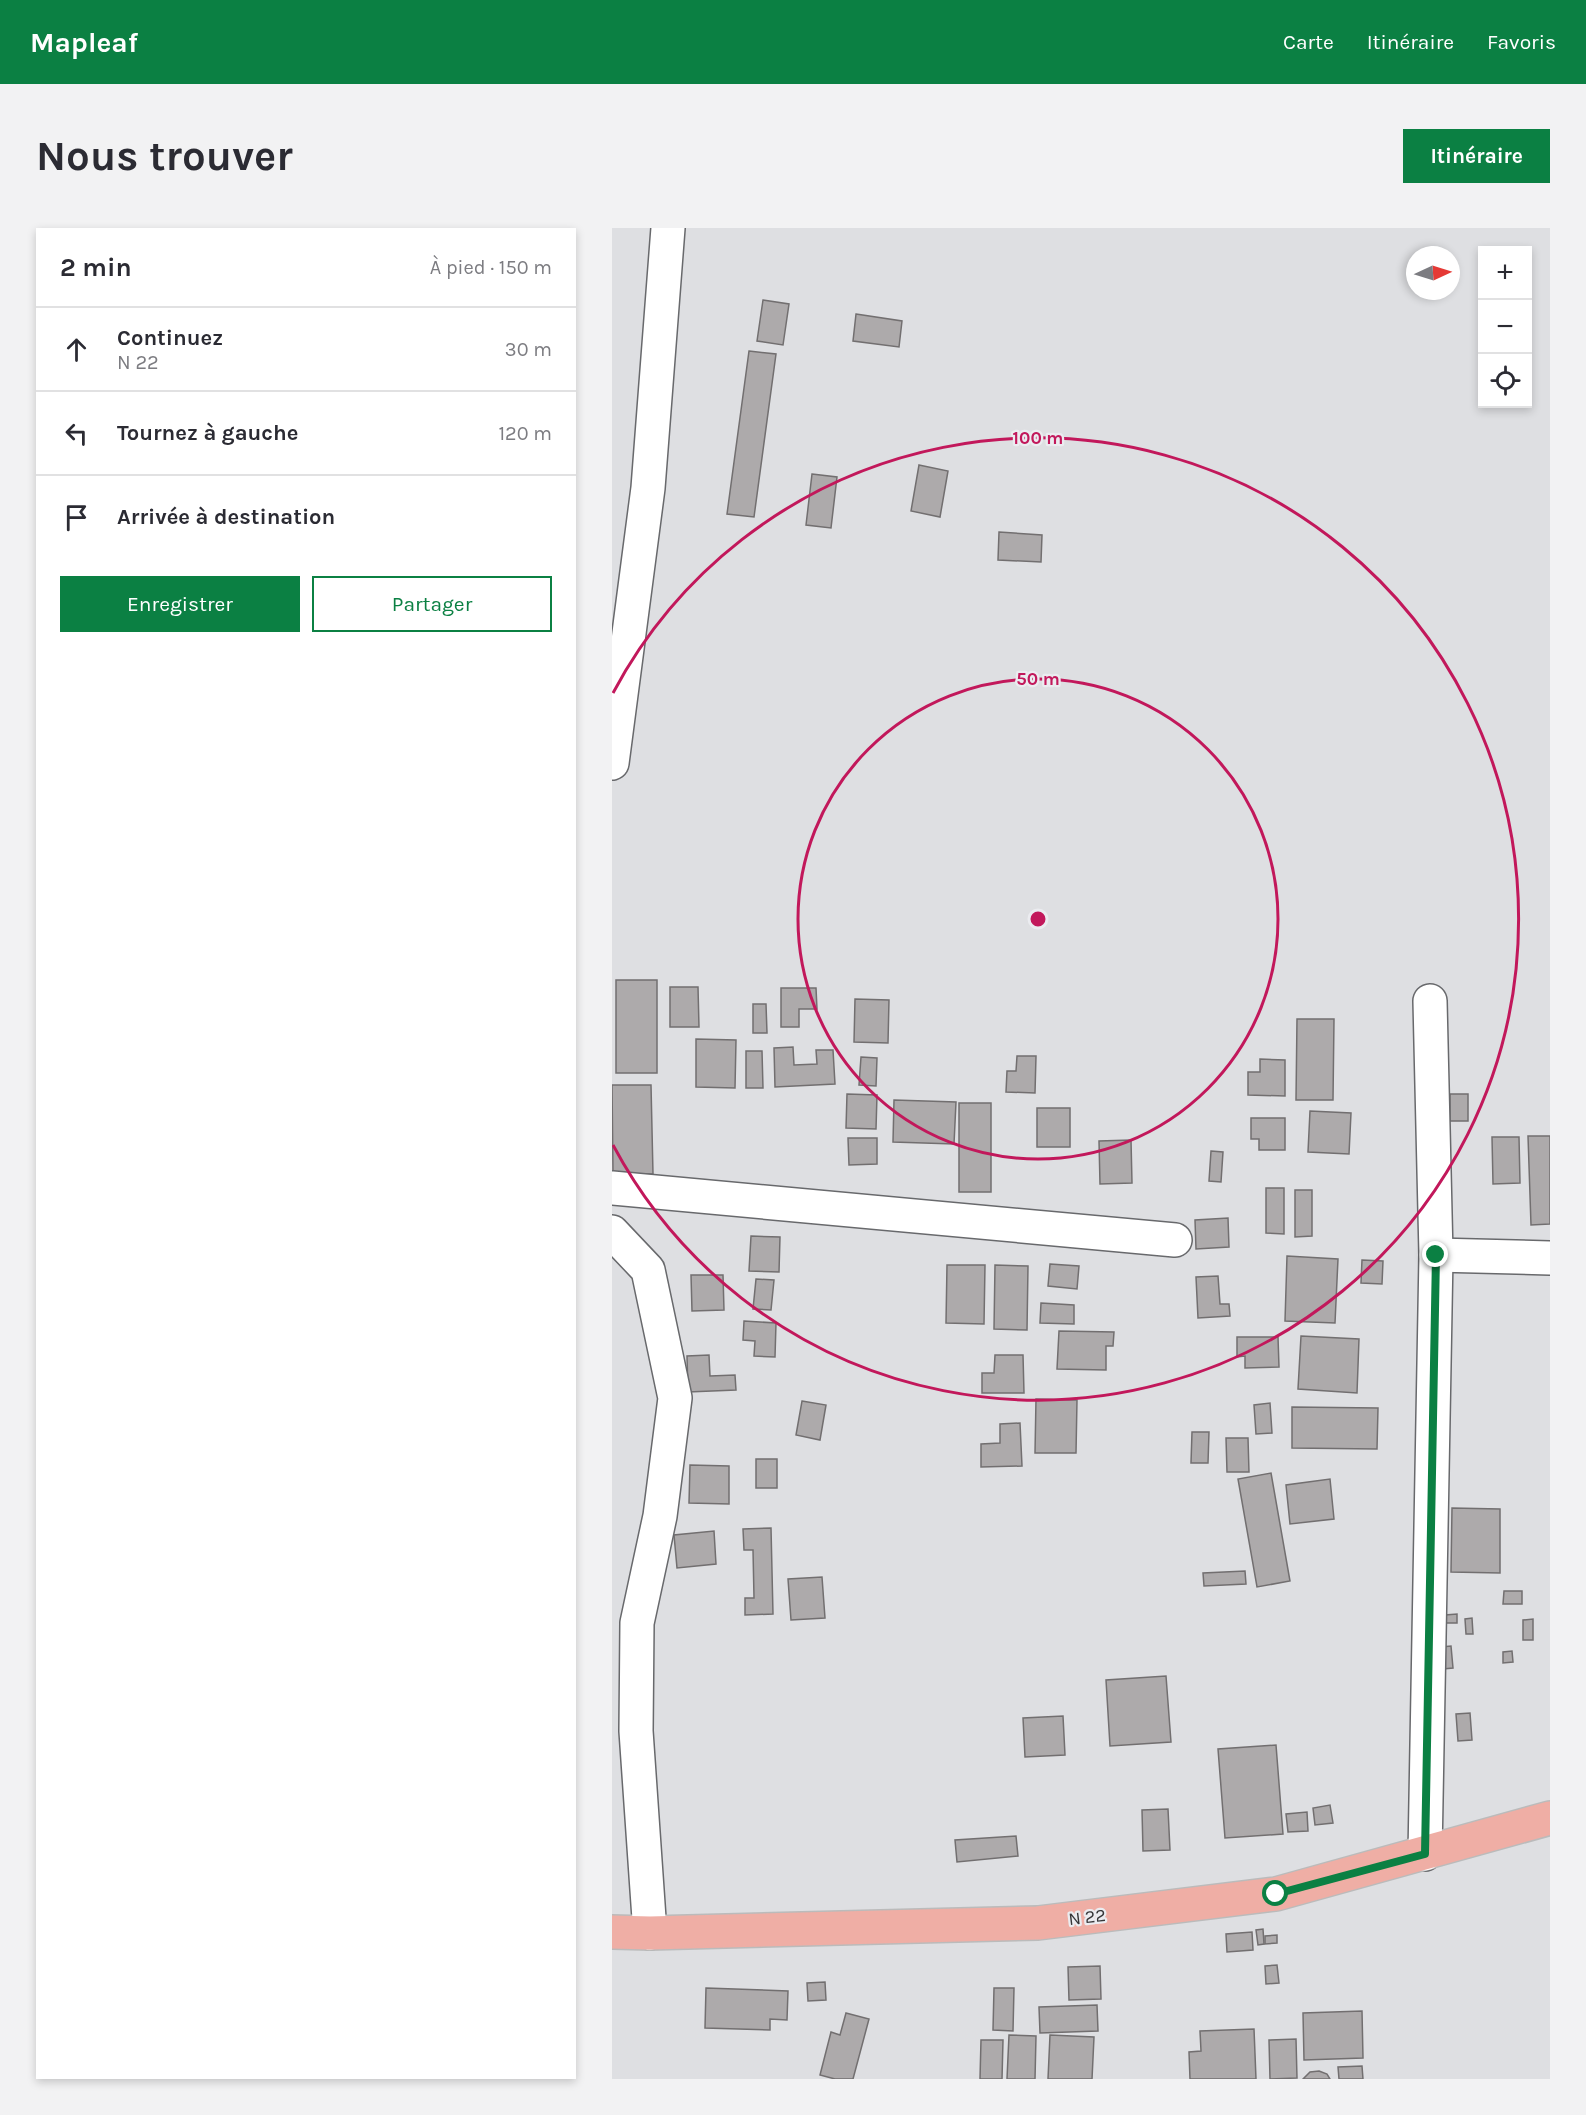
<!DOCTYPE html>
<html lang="fr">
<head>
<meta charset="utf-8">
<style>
  body { margin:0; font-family:Karla,sans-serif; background:#f2f2f3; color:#2b2b33 }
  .controls { position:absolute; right:18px; top:18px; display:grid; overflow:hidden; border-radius:0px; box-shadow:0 3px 9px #0003 }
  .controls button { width:54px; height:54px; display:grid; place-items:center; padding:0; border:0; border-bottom:2px solid #e1e1e2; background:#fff; color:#2b2b33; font:30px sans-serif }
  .compass { position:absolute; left:794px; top:18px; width:54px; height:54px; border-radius:50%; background:#fff; box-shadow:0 3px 9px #0003; rotate:86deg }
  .stop { position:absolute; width:18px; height:18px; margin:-14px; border:4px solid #0b8043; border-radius:50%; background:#fff }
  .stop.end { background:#0b8043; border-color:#fff; box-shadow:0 2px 6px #0008 }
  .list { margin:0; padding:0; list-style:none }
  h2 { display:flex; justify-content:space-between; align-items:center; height:78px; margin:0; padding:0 24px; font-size:26px }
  h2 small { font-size:20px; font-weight:400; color:#7c7c81 }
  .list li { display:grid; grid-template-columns:39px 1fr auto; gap:18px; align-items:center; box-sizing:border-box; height:84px; padding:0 24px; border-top:2px solid #e1e1e2 }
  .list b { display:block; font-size:22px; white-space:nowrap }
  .list p { margin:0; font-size:20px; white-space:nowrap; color:#7c7c81 }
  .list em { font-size:20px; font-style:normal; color:#7c7c81 }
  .actions { display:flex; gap:12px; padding:18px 24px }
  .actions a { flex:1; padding:14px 0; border:2px solid #0b8043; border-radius:0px; text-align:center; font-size:21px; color:#0b8043 }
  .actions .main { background:#0b8043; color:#fff }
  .icon { flex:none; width:33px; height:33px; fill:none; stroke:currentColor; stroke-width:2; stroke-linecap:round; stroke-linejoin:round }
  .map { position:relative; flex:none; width:938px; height:1851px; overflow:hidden; border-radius:0px }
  header { display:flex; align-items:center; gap:36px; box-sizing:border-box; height:84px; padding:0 30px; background:#0b8043; color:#fff }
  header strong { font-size:28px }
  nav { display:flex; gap:33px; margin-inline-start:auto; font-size:21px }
  .intro { display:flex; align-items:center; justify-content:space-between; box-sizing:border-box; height:144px; padding:0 36px }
  h1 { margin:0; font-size:42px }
  .button { padding:15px 27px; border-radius:0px; background:#0b8043; color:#fff; font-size:21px; font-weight:700 }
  main { display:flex; gap:36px; padding:0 36px }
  aside { flex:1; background:#fff; border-radius:0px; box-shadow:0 3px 9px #0003 }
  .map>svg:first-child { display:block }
  .building { fill:#adaaab; stroke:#726f70; stroke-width:1.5 }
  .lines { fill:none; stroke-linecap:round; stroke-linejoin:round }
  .minor-casing { stroke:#68696c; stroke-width:36 }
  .major-casing { stroke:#bbb; stroke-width:36 }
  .minor { stroke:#fff; stroke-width:33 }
  .major { stroke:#efaea5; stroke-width:33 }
  .route { stroke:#0b8043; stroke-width:8 }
  .ring { fill:none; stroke:#c2185b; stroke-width:3 }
  .labels { text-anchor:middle; stroke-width:4.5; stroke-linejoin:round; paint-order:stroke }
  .street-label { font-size:18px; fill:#363638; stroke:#ebecf0 }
  .centre { fill:#c2185b; stroke:#ebecf0; stroke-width:3 }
  .ring-label { font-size:18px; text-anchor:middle; font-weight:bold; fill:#c2185b; stroke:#ebecf0; stroke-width:4.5; stroke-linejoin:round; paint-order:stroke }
</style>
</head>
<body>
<header>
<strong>Mapleaf</strong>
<nav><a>Carte</a><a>Itinéraire</a><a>Favoris</a></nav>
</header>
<div class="intro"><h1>Nous trouver</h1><a class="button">Itinéraire</a></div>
<main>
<aside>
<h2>2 min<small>À pied · 150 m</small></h2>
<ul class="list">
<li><svg class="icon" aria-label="ahead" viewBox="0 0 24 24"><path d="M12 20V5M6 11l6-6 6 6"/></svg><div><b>Continuez</b><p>N 22</p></div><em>30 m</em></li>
<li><svg class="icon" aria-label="left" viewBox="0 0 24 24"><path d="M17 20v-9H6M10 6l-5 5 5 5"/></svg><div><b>Tournez à gauche</b></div><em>120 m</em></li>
<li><svg class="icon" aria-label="arrive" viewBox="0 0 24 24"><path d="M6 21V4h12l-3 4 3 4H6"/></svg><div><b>Arrivée à destination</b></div></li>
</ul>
<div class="actions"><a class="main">Enregistrer</a><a>Partager</a></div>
</aside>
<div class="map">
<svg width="938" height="1851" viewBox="0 0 938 1851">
  <rect width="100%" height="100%" fill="#dedfe2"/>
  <!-- building -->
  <g class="building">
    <path d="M151,72l26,4 -6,41 -26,-4z"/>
    <path d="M244,86l46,7 -3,26 -46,-6z"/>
    <path d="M137,123l27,3 -22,163 -27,-3z"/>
    <path d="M307,237l29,6 -8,46 -29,-6z"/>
    <path d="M200,246l25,3 -6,51 -25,-3z"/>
    <path d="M387,304l43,3 -1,27 -43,-2z"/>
    <rect x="4" y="752" width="41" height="93"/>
    <path d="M58,759h28l1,40h-29z"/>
    <path d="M169,760h35l1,21h-18v18h-18z"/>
    <path d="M243,771l34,1 -1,43 -34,-1z"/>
    <path d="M141,776h13l1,29h-14z"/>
    <path d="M685,791h37l-1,81h-37z"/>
    <path d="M84,811l40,1 -1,48 -39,-1z"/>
    <path d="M181,819l1,18 23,-1 -1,-14h17l2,34 -60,3 -1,-39z"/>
    <path d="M134,823h16l1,37h-17z"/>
    <path d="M405,828h19l-1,37 -29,-1 1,-21h9z"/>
    <path d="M249,829l16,1 -1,28 -17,-1z"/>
    <path d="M648,831l25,1v36l-37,-1v-23h12z"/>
    <path d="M0,857h39l2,89h-40z"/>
    <path d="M235,866l30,1 -1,34 -30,-1z"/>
    <rect x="838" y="866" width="18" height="27"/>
    <path d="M282,872l62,2 -2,42 -61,-2z"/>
    <rect x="347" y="875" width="32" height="89"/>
    <rect x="425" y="880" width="33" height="39"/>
    <path d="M698,883l41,2 -2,41 -41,-2z"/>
    <path d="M639,890h34v32h-26v-11h-8z"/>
    <path d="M916,908h22v88l-19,1z"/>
    <path d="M880,909h27l1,46 -27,1z"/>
    <path d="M236,910h29v26l-28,1z"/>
    <path d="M519,912l1,43 -32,1 -1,-43z"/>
    <path d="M599,923l12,1 -2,30 -12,-1z"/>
    <path d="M654,960h18v46l-18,-1z"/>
    <path d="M683,962h17v46l-17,1z"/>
    <path d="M616,990l1,29 -33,2 -1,-29z"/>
    <path d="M139,1008l29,1 -1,35 -30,-1z"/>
    <path d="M675,1028l51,3 -3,64 -50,-2z"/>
    <path d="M750,1032l21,1 -1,23 -21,-1z"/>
    <path d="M438,1036l29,2 -2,23 -29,-3z"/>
    <path d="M335,1037h38l-1,59 -38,-1z"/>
    <path d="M383,1037l33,1 -1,64 -33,-1z"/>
    <path d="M79,1047h32l1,35 -32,1z"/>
    <path d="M606,1048l2,28h9l1,12 -32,2 -2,-41z"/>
    <path d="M144,1051l18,1 -3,30 -18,-1z"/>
    <path d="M429,1075l33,2v19l-34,-1z"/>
    <path d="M132,1093l32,2 -1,34 -21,-1 1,-15 -12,-1z"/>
    <path d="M447,1103l55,1 -1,14h-7v24l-49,-1z"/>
    <path d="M689,1108l58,3 -2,54 -59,-4z"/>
    <path d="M625,1109h41l1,30 -34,1v-12l-8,1z"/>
    <path d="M97,1127l1,21 25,-1 1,15 -48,2 -1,-36z"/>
    <path d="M383,1127h28l1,38h-42v-20h12z"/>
    <path d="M424,1171l41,1 -1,53h-41z"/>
    <path d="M190,1173l24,4 -6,35 -24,-5z"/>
    <path d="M658,1175l2,30 -16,1 -2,-29z"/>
    <path d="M680,1179l86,1 -1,41 -85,-1z"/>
    <path d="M408,1195l2,43 -41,1v-23l19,-1v-19z"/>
    <path d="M580,1204h17l-1,31h-17z"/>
    <path d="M614,1210h22l1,34h-22z"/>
    <rect x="144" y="1231" width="21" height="29"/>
    <path d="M78,1237l39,1v38l-40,-1z"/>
    <path d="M659,1245l19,108 -33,6 -19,-108z"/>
    <path d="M718,1251l4,40 -44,5 -4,-39z"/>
    <path d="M840,1280l48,1v64l-49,-1z"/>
    <path d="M159,1300l2,86 -28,1v-17h9l-1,-48h-9l-1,-21z"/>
    <path d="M102,1303l2,33 -39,4 -3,-33z"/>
    <path d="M633,1343l1,13 -42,2 -1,-13z"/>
    <path d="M210,1349l3,41 -34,2 -3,-41z"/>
    <path d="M892,1363h18v13h-19z"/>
    <path d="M845,1386v9h-12v-8z"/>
    <path d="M860,1390l1,16h-7l-1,-15z"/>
    <path d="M921,1391v21h-10v-20z"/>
    <path d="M839,1418l2,22 -10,1 -2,-22z"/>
    <path d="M900,1423l1,11 -10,1v-11z"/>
    <path d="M554,1448l5,66 -61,4 -4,-66z"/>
    <path d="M858,1485l2,27 -14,1 -2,-27z"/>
    <path d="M451,1488l2,39 -40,2 -2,-39z"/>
    <path d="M664,1517l7,89 -58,4 -7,-89z"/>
    <path d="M718,1577l3,18 -18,2 -2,-17z"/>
    <path d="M556,1581l2,41 -27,1 -1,-41z"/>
    <path d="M695,1584l1,19 -20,1 -2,-18z"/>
    <path d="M404,1608l2,20 -61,6 -2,-22z"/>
    <path d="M651,1701l1,15 -6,1 -2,-15z"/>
    <path d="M640,1704l1,18 -26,2 -1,-18z"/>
    <path d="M665,1707v8l-12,1v-8z"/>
    <path d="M665,1737l2,18 -13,1 -1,-18z"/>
    <path d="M488,1738l1,33 -32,1 -1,-33z"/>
    <path d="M213,1754l1,18 -18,1 -1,-18z"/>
    <path d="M94,1760l82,3 -1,29 -17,-1v11l-65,-2z"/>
    <path d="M382,1760h20l-1,43 -20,-1z"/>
    <path d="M485,1777l1,26 -58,2 -1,-26z"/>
    <path d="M750,1783l1,47 -59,2 -1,-47z"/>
    <path d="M234,1785l23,6 -16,60h-18l-15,-4 11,-43 9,3z"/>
    <path d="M642,1801l2,50h-66l-1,-27 12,-1 -1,-20z"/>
    <path d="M397,1807l27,1 -1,43h-28z"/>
    <path d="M438,1807l44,2 -2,42h-44z"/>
    <path d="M684,1811l1,39 -27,1 -1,-39z"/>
    <path d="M369,1812h22l-1,39h-22z"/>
    <path d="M750,1838l1,13h-24l-1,-12z"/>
    <path d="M707,1843l8,3 3,5h-27l7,-7z"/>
  </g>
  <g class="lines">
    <!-- minor casing -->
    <g class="minor-casing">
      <g id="minor">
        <path d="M0,535l36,-275 20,-260"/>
        <path d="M0,960l563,52"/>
        <path d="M0,1004l36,38 27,128 -15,118 -23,107 -1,108 14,202"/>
        <path d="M824,1027l114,3"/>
        <path d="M813,1626l11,-599 -6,-254"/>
      </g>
    </g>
    <!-- major casing -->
    <g class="major-casing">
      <path id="major" d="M0,1704l38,1 388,-10 238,-29 274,-76"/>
    </g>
    <!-- minor -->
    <use href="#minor" class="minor"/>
    <!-- major -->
    <use href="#major" class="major"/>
  </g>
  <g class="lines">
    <!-- route -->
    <path class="route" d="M664,1666l149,-40 11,-599"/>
  </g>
  <!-- distance rings -->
  <g class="ring">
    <circle cx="426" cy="691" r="240"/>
    <path d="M1 465A481 481 0 1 1 1 917"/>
  </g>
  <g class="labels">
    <!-- street labels -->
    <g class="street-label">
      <text transform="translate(475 1689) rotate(-7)" y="6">N 22</text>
    </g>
  </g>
  <circle cx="426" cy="691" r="9" class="centre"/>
  <g class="ring-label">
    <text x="426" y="216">100 m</text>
    <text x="426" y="457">50 m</text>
  </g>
</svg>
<div class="controls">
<button>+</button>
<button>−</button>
<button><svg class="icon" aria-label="locate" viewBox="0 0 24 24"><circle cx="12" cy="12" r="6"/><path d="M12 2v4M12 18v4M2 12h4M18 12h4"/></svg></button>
</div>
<svg class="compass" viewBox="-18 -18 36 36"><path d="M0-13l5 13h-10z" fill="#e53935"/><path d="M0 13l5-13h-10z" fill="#7c7c81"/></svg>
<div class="stop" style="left:664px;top:1666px"></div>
<div class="stop end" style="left:824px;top:1027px"></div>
</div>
</main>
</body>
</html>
